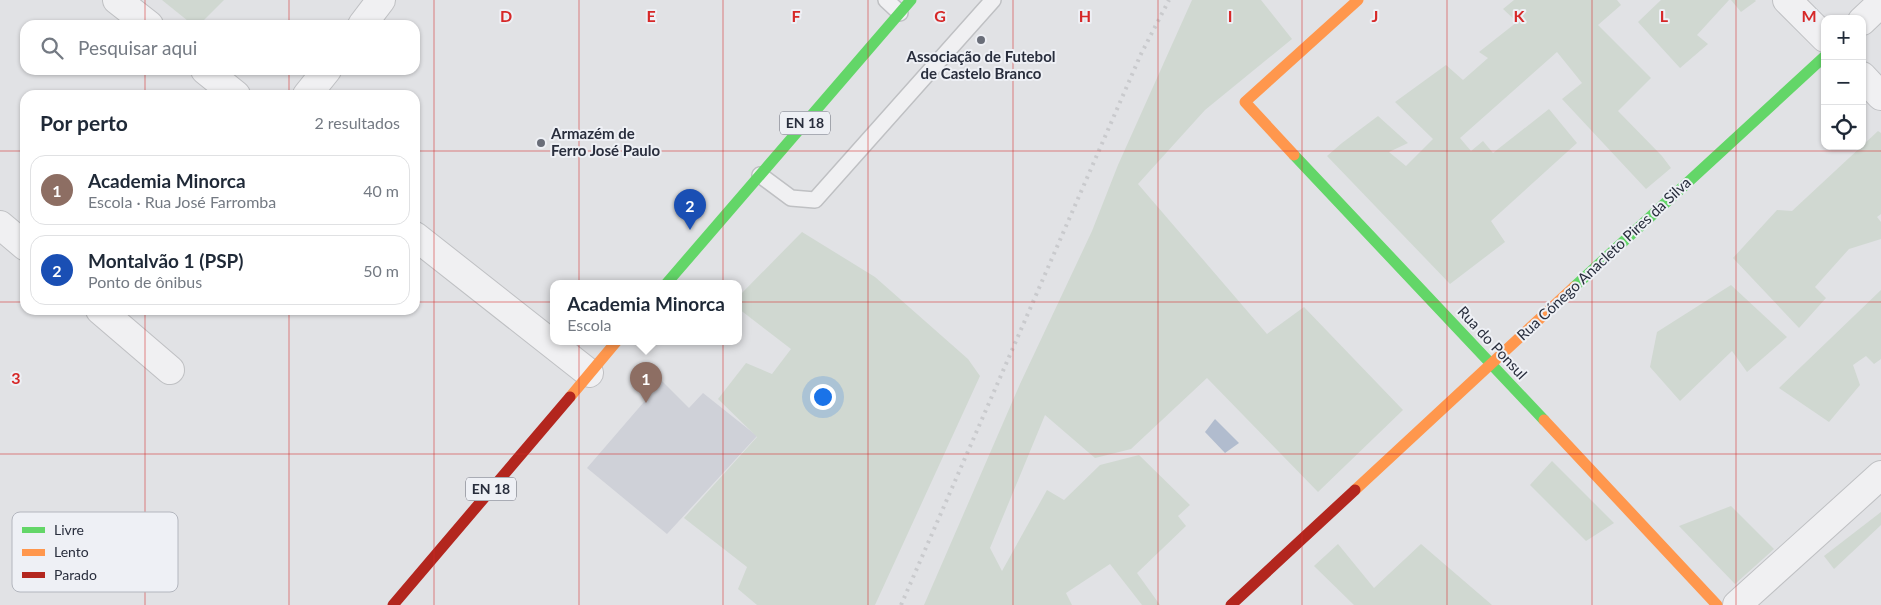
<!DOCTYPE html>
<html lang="pt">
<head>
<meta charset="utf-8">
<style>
  body { margin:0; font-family:Lato,sans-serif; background:#f6f6f7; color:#1f2937 }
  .controls { position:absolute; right:15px; top:15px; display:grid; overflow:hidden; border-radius:10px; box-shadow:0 1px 4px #0004 }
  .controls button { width:45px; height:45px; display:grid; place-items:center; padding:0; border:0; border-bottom:1px solid #e0e1e3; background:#fff; color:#1f2937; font:25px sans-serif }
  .you { position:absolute; left:822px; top:396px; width:18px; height:18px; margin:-12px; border:4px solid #fff; border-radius:50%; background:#1a73e8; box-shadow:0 0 0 8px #1a73e833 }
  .badge { display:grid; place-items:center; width:32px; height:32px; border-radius:50%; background:#d93025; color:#fff; font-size:16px; font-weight:700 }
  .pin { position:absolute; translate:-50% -41px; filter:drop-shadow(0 1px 2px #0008) }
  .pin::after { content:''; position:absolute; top:26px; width:18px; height:15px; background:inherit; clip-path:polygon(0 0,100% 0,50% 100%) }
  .popup { position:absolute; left:550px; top:280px; width:192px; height:65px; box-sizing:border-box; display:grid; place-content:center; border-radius:10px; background:#fff; filter:drop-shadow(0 1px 4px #0005); font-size:16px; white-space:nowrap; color:#747a83 }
  .popup b { font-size:19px; color:#1f2937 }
  .popup::after { content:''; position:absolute; left:50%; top:100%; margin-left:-10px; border:10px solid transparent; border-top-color:#fff }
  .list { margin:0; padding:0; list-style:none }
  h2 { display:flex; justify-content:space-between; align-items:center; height:65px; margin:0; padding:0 20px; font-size:21px }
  h2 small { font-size:16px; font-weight:400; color:#747a83 }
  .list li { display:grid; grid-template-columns:32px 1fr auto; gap:15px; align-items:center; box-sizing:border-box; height:70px; margin:0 10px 10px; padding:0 10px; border:1px solid #e0e1e3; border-radius:15px }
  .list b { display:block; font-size:19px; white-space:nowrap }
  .list p { margin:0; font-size:16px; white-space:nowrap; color:#747a83 }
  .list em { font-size:16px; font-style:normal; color:#747a83 }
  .icon { flex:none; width:28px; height:28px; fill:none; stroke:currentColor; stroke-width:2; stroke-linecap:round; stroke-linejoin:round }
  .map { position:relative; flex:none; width:1881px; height:605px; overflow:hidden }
  .search { position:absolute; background:#fff; box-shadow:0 1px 4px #0004; left:20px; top:20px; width:400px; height:55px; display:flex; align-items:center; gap:12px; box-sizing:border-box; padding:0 18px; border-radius:15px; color:#747a83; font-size:19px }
  .panel { position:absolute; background:#fff; box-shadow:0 1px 4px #0004; left:20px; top:90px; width:400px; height:225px; border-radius:15px }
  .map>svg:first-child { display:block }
  .built { fill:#cfd1d8 }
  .green { fill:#d0d8d1 }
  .water { fill:#b1bcce }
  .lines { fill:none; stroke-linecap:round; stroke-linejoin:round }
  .lane-casing { stroke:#bfc0c3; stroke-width:18 }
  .street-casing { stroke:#bfc0c3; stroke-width:30 }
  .lane { stroke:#f0f0f2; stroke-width:15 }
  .street { stroke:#f0f0f2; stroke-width:28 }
  .fast { stroke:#63d668; stroke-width:11 }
  .slow { stroke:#ff974d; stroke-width:11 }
  .jam { stroke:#b3261e; stroke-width:11 }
  .rail { stroke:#c9cacd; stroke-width:4; stroke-dasharray:2.5 5; stroke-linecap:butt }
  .grid { fill:none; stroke:#d62828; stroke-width:1; stroke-opacity:0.55 }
  .poi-dot { fill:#696d78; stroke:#eef0f5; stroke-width:2 }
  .labels { text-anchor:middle; stroke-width:4; stroke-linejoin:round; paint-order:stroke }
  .shield { fill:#eef0f5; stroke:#646874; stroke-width:1 }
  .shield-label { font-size:14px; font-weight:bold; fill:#292e3d }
  .poi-label { font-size:15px; font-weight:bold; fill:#292e3d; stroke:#eef0f5 }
  .street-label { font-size:15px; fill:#292e3d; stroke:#eef0f5 }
  .key { fill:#eef0f5; stroke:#b3b6be; stroke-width:1 }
  .key-label { font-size:14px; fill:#292e3d }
  .grid-label { font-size:16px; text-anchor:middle; font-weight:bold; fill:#d62828; stroke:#eef0f5; stroke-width:4; stroke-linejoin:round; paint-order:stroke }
</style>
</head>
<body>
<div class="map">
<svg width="1881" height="605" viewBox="0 0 1881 605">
  <rect width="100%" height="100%" fill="#e1e2e5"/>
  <!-- built -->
  <path class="built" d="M662,381l27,27 14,-15 54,43 -90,98 -80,-66z"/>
  <!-- green -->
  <g class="green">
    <path d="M162,0h62l-25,25h-6z"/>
    <path d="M1192,0h69l31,39 -87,71 -67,74 129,150 37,-27 99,103 -85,82 -111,-114 -76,71 -36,9 -50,-43 -55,133 12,23 45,-81 17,10 36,-35 39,-10 51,50 -12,11 8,10 -49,47 23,32h-18l-32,-41 -44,29 6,12h-148l96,-221 72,-153 26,-66z"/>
    <path d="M1514,0h103l4,5 -23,20 53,53 -33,33 44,45 9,12 -25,21 -84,-90 20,-16 -25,-31 -97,86 11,13 12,-10 10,12 56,-44 28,34 -86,78 14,21 -55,42 -123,-128 15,-13 36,-27 30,27 -19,9 17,14 27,-27 -38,-37 51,-37 17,15 25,-22 -9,-6 38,-30 -14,-13z"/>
    <path d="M1661,0h68l-32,35 11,9 -28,24 -42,-46z"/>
    <path d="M1731,0h24l1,1 -15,11z"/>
    <path d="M1878,131l3,2v81l-4,3 4,5v17l-32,10 -34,38 11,11 -27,30 -66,-70 44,-48 15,1z"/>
    <path d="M802,232l73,45 93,82 12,17 -105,229h-118l-19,-16 9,-22 -63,-49 73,-81 -39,-38 28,-36 26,11 19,-25 -52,-40v-13z"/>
    <path d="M1731,285l56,52 -40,35 -15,-21 -52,50 -30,-34 7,-35z"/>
    <path d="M1881,290v69l-7,5 -8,-8 -13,9 7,20 -31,37 -50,-34z"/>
    <path d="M1552,461l62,62 -28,18 -56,-56z"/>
    <path d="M1731,506l43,43 -39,35 -56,-58z"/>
    <path d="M1881,512v13l-47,44 -10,-13z"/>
    <path d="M1338,544l36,44 47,-44 71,61h-138l-40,-39z"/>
  </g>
  <!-- water -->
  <path class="water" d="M1215,419l24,24 -14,10 -20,-21z"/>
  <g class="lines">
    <!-- lane casing -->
    <g class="lane-casing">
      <g id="lane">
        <path d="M886,0l14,13"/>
        <path d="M760,175l31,23 24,2 178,-200"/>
      </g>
    </g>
    <!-- street casing -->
    <g class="street-casing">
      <g id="street">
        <path d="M117,0l32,25"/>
        <path d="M1787,0l38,38"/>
        <path d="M1862,21l19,-18"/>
        <path d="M362,25l19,-25"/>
        <path d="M205,70l31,25"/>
        <path d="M1862,76l19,20"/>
        <path d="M307,95l20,-25"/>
        <path d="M0,225l25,21"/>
        <path d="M415,236l174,137"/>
        <path d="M100,310l70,60"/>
        <path d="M1737,605l144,-130"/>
      </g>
    </g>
    <!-- lane -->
    <use href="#lane" class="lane"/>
    <!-- street -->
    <use href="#street" class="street"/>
    <!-- fast -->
    <g class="fast">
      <path d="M1294,155l250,265"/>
      <path d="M666,284l245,-284"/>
      <path d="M1574,287l251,-231"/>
    </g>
    <!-- slow -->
    <g class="slow">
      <path d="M1294,155l-49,-53 113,-102"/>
      <path d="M570,397l46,-55"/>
      <path d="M1544,420l173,185"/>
      <path d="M1355,490l219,-203"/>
    </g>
    <!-- jam -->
    <g class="jam">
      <path d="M393,605l177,-208"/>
      <path d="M1231,605l124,-115"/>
    </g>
    <!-- rail -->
    <path class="rail" d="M901,605l240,-551 28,-54"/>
  </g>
  <!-- grid -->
  <path class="grid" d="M145,0v25M289,0v25M434,0v605M579,0v605M723,0v605M868,0v605M1013,0v605M1158,0v605M1302,0v605M1447,0v605M1592,0v605M1736,0v605M145,70v25M289,70v25M0,151h25M415,151h1466M0,302h25M415,302h1466M145,310v295M289,310v295M0,454h1881"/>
  <!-- markers -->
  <g class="poi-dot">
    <circle cx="981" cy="40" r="5"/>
    <circle cx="541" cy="143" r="5"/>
  </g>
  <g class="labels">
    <!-- shield labels -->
    <g class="shield">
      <rect x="780" y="111.5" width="50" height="23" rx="4"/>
      <rect x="466" y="477.5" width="50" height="23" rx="4"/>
    </g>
    <g class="shield-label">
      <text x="805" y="128">EN 18</text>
      <text x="491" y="494">EN 18</text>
    </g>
    <!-- poi labels -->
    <g class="poi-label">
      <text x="981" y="62">Associação de Futebol<tspan x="981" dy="17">de Castelo Branco</tspan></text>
      <text x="551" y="139" text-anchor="start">Armazém de<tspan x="551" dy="17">Ferro José Paulo</tspan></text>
    </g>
    <!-- street labels -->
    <g class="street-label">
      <text transform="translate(1604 259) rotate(-43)" y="5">Rua Cónego Anacleto Pires da Silva</text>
      <text transform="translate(1492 343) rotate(47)" y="5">Rua do Ponsul</text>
    </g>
  </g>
  <!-- legend -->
  <rect x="12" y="512" width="166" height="80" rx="8" class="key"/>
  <rect x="22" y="527" width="23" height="6" fill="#63d668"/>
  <rect x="22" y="549" width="23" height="7" fill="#ff974d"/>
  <rect x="22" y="572" width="23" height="6" fill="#b3261e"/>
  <g class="key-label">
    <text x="54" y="535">Livre</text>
    <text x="54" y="557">Lento</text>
    <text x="54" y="580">Parado</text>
  </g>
  <g class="grid-label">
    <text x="506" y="22">D</text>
    <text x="651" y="22">E</text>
    <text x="796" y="22">F</text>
    <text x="940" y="22">G</text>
    <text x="1085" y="22">H</text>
    <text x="1230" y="22">I</text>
    <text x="1375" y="22">J</text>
    <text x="1519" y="22">K</text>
    <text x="1664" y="22">L</text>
    <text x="1809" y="22">M</text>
    <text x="16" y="384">3</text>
  </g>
</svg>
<div class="controls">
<button>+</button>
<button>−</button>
<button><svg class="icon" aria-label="locate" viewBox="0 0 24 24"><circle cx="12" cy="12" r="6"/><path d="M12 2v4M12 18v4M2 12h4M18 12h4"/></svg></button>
</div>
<div class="you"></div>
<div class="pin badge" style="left:646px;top:403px;background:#8d6e63">1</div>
<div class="popup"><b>Academia Minorca</b>Escola</div>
<div class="pin badge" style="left:690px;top:230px;background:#1a4fb4">2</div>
<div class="search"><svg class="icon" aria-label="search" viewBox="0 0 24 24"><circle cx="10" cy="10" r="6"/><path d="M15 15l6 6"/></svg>Pesquisar aqui</div>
<section class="panel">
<h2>Por perto<small>2 resultados</small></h2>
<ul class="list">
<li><span class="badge" style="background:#8d6e63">1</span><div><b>Academia Minorca</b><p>Escola · Rua José Farromba</p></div><em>40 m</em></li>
<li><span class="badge" style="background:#1a4fb4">2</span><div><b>Montalvão 1 (PSP)</b><p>Ponto de ônibus</p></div><em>50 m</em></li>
</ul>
</section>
</div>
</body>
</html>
